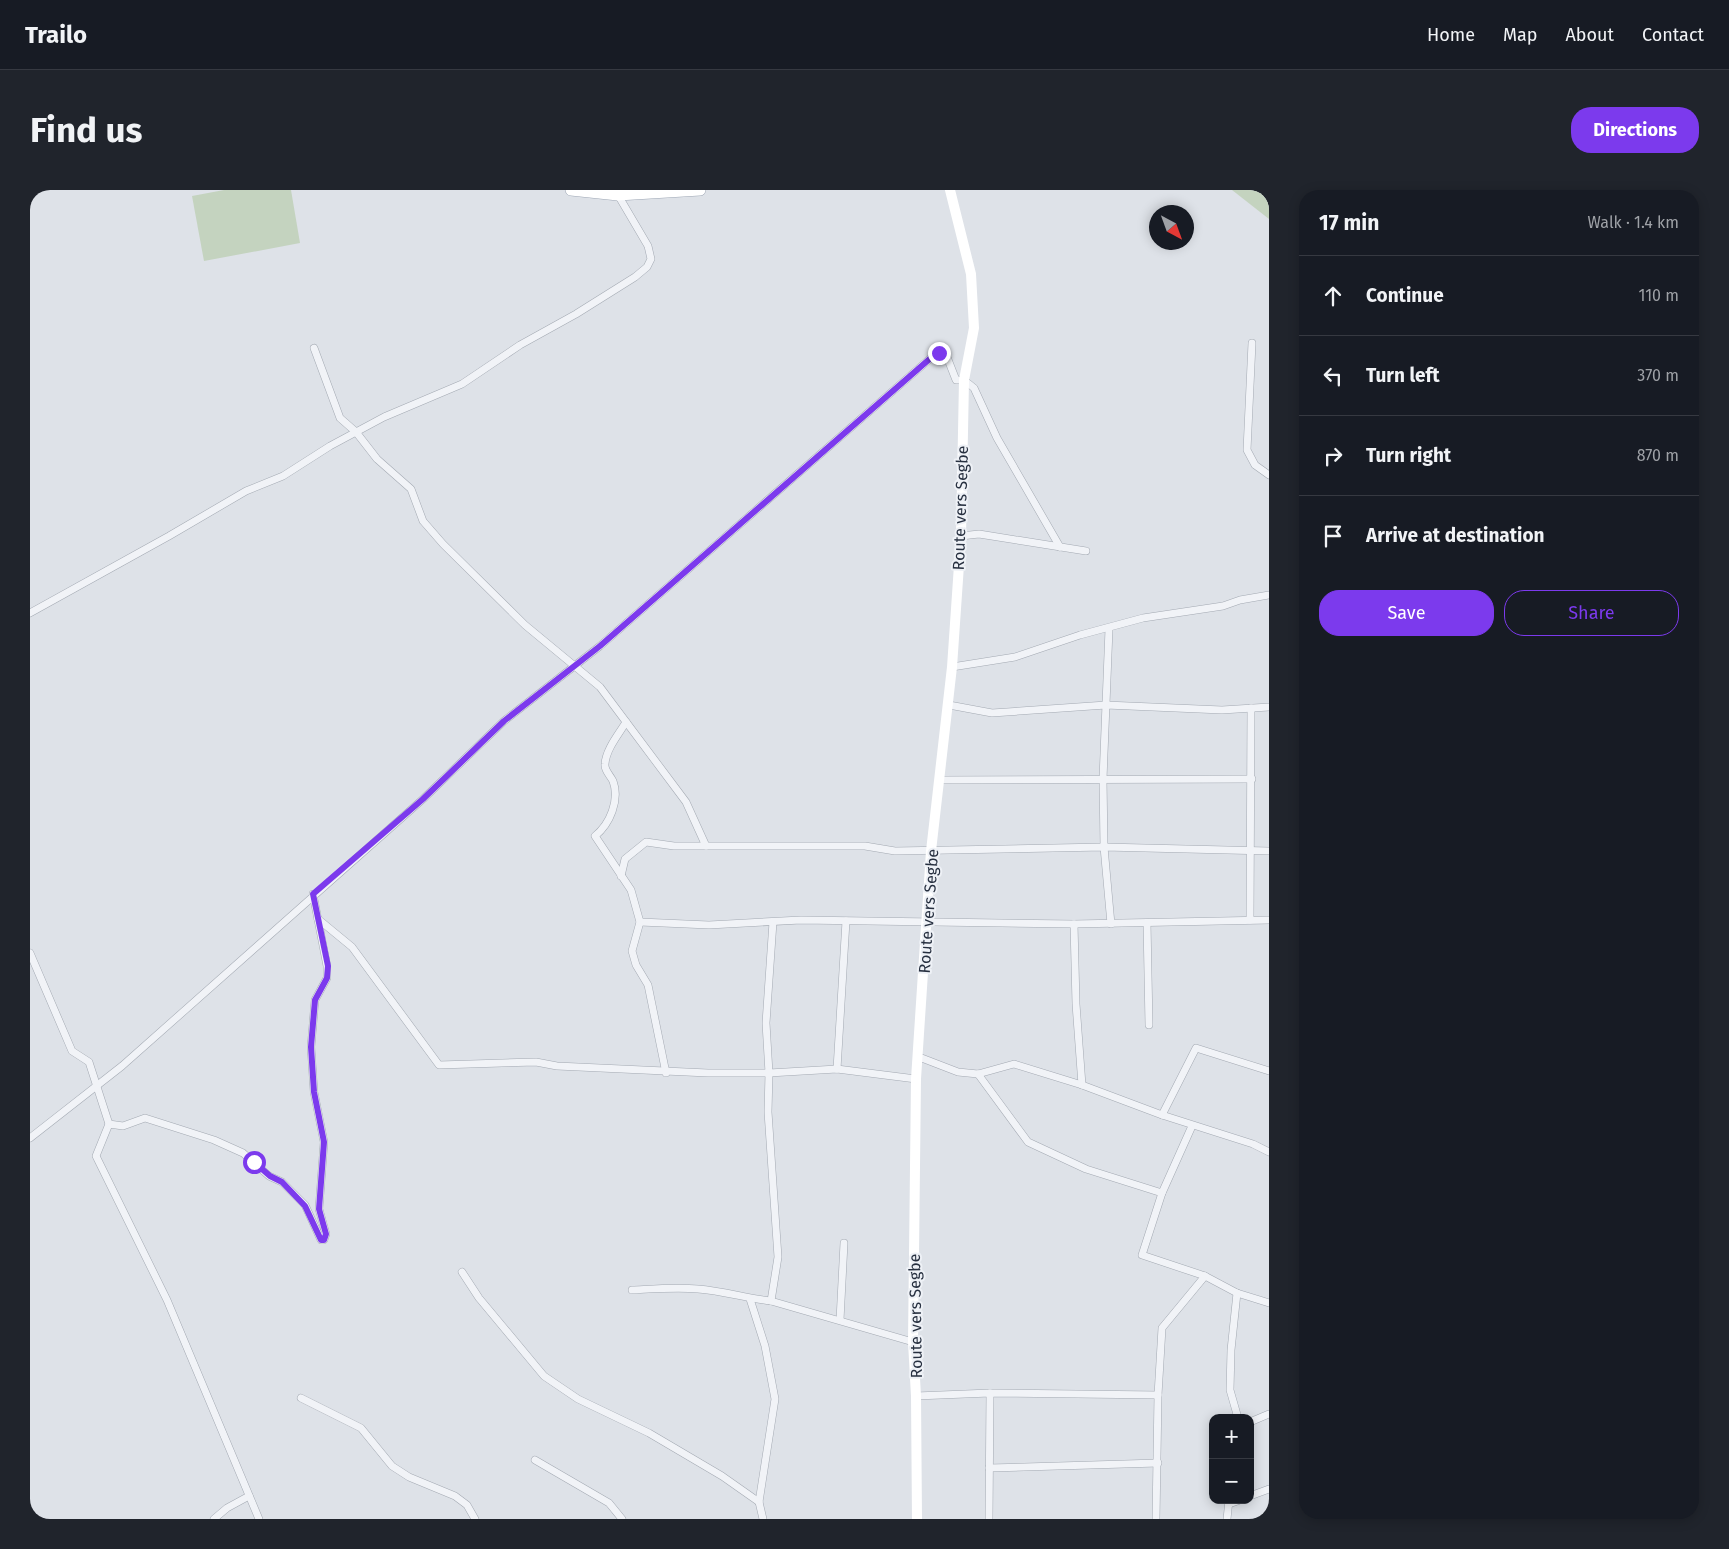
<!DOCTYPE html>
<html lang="en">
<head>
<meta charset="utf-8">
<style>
  body { margin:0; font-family:"Fira Sans",sans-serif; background:#20242c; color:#f1f3f6 }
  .controls { position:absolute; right:15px; bottom:15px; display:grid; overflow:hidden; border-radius:10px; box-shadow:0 2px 12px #0003 }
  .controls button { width:45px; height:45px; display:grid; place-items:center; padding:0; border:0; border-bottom:1px solid #363941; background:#171b24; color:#f1f3f6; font:25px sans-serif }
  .compass { position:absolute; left:1119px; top:15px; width:45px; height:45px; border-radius:50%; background:#171b24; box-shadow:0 2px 12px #0003; rotate:139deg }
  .stop { position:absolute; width:15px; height:15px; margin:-11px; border:4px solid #7c3aed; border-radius:50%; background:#fff }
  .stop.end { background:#7c3aed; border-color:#fff; box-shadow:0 1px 5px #0008 }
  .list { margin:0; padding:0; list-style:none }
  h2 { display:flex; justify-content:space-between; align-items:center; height:65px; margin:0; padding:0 20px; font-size:21px }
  h2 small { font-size:16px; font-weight:400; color:#9ea1a6 }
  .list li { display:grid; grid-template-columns:32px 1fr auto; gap:15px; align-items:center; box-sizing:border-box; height:80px; padding:0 20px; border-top:1px solid #363941 }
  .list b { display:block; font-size:19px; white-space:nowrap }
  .list em { font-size:16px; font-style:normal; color:#9ea1a6 }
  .actions { display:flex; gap:10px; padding:15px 20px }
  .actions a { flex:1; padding:11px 0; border:1px solid #7c3aed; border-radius:20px; text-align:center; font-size:18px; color:#7c3aed }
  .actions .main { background:#7c3aed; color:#fff }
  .icon { flex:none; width:28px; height:28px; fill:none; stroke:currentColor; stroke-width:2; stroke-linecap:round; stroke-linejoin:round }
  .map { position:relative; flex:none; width:1239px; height:1329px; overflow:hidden; border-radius:20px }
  header { display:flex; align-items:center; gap:30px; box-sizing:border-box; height:70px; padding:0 25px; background:#171b24; border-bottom:1px solid #363941 }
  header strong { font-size:24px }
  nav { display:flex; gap:28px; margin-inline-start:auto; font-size:18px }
  .intro { display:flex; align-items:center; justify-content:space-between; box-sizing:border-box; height:120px; padding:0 30px }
  h1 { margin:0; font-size:35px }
  .button { padding:12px 22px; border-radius:20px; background:#7c3aed; color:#fff; font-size:18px; font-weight:700 }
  main { display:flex; gap:30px; padding:0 30px }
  aside { flex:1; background:#171b24; border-radius:20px; box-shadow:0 2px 12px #0003 }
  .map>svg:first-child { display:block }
  .green { fill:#c4d3bf }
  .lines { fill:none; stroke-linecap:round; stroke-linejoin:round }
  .minor-casing { stroke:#a3a9b2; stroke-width:8 }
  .primary-casing { stroke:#9da6b4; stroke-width:12 }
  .minor { stroke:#f1f3f7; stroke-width:7 }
  .secondary { stroke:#fff; stroke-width:10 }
  .primary { stroke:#fff; stroke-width:11 }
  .route { stroke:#7c3aed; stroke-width:6 }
  .labels { text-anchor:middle; stroke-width:4; stroke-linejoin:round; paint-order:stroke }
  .street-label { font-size:16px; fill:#273040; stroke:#eef1f6 }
</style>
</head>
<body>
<header>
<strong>Trailo</strong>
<nav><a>Home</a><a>Map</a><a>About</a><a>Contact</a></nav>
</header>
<div class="intro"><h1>Find us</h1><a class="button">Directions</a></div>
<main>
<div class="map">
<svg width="1239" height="1329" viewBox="0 0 1239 1329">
  <rect width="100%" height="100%" fill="#dee2e8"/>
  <!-- green -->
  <g class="green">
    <path d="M194,0h67l9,53 -96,18 -12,-65z"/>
    <path d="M1202,0h37v29z"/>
  </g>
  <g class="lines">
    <!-- minor casing -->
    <g class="minor-casing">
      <g id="minor">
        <path d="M1222,153l-5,107 8,15 14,10"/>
        <path d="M284,158l26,70 16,14 21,27 34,30 12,32 20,23 82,81 75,62 86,115 20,44h159l30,5 209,-4 165,4"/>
        <path d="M931,346l18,-2 107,17"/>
        <path d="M0,423l139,-77 77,-45 37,-15 47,-30 54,-29 78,-33 58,-39 56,-31 59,-37 12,-10 4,-8 -3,-13 -30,-51"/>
        <path d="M1079,439l-6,150 1,68 7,77"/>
        <path d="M922,477l63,-10 65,-22 63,-17 80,-12 17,-6 29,-5"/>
        <path d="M919,515l43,8 114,-8 116,5 47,-3"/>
        <path d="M596,532c-7,12 -20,27 -21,42 -1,6 5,11 8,17 7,19 -3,43 -18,55l36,54 9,32 -8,29 4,14 12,20 18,88"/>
        <path d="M910,590l312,-1"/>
        <path d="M591,686l4,-17 21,-17 28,4h32"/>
        <path d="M288,729l34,28 87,118 97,-3 21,4 151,7h61l68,-4 79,10"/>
        <path d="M1220,730l1,-212"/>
        <path d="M610,732l69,3 92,-5 273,4 195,-4"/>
        <path d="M1117,733l2,102"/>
        <path d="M1044,734l2,80 6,81"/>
        <path d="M0,763l42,98 17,11 20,62"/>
        <path d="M889,867l39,15 20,2 36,-10 68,21 80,30 91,29 16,8"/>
        <path d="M807,879l9,-148"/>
        <path d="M948,884l50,68 58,27 76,24"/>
        <path d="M1132,925l34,-67 73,23"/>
        <path d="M1162,936l-30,67 -20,62 63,21 32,17 32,10"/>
        <path d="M0,948l92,-72 301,-267 81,-78 96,-75 333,-290 9,-3 5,4 9,23h8l10,8 23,50 63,109"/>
        <path d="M432,1082l17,26 65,78 34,23 71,34 73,43 37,26"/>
        <path d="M602,1100c21,-1 44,-3 66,-1 25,2 48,9 73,12l142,41"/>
        <path d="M1207,1103l-6,57 -1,40 8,28"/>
        <path d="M720,1109l15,47 10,53 -16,103 4,17"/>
        <path d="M741,1111l7,-44 -10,-145 1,-39 -3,-50 7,-101"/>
        <path d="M810,1130l4,-77"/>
        <path d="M886,1206l74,-3 168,2"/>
        <path d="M271,1208l60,30 31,38 17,11 46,19 12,9 8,14"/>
        <path d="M1220,1232l19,-8"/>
        <path d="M505,1270l74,43 13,16"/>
        <path d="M959,1278l169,-5"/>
        <path d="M1220,1306l19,-7"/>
        <path d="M1199,1314l11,-4"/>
        <path d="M184,1329l13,-11 22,-12"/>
        <path d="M229,1329l-92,-219 -71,-144 13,-32 14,2 22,-8 69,22 29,13 26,23 13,6 23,23 16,35h3l2,-6 -7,-25 5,-67 -10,-50 -3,-45 4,-47 12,-22v-12l-14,-72"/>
        <path d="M959,1329l1,-126"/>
        <path d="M1126,1329l2,-124 4,-67 43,-52"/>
        <path d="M1197,1329l2,-19"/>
      </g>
    </g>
    <!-- primary casing -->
    <g class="primary-casing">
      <path id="primary" d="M541,0l47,5 82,-5"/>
    </g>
    <!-- minor -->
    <use href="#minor" class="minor"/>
    <!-- secondary -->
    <path class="secondary" d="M887,1329l-1,-123 -3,-54 3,-263 15,-228 21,-184 9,-131 3,-156 10,-52 -3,-54 -21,-84"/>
    <!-- primary -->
    <use href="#primary" class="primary"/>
  </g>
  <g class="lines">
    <!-- route -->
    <path class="route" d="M224,972l16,14 12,6 23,24 16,34h3l2,-6 -7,-25 5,-67 -10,-50 -3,-45 4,-47 12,-22 1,-12 -15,-72 110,-95 81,-78 96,-75 333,-290 6,-3"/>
  </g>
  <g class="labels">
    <!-- street labels -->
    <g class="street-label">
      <text transform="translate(930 318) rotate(-88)" y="6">Route vers Segbe</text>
      <text transform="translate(898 721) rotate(-86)" y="6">Route vers Segbe</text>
      <text transform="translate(885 1126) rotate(-91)" y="6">Route vers Segbe</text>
    </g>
  </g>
</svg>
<div class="controls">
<button>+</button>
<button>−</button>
</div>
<svg class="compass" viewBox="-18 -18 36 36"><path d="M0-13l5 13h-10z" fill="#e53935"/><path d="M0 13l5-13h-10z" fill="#9ea1a6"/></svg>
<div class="stop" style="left:224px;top:972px"></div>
<div class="stop end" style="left:909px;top:163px"></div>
</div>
<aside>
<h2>17 min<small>Walk · 1.4 km</small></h2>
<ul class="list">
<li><svg class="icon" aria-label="ahead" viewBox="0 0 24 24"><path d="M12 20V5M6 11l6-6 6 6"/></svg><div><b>Continue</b></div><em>110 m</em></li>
<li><svg class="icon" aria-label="left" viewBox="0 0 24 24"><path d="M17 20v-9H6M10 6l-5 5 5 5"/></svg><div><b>Turn left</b></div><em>370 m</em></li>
<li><svg class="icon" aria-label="right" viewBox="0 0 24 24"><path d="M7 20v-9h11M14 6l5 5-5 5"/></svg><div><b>Turn right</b></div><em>870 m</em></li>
<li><svg class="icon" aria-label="arrive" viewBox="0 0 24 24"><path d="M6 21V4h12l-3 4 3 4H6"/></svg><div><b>Arrive at destination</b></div></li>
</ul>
<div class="actions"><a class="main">Save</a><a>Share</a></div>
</aside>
</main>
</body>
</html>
